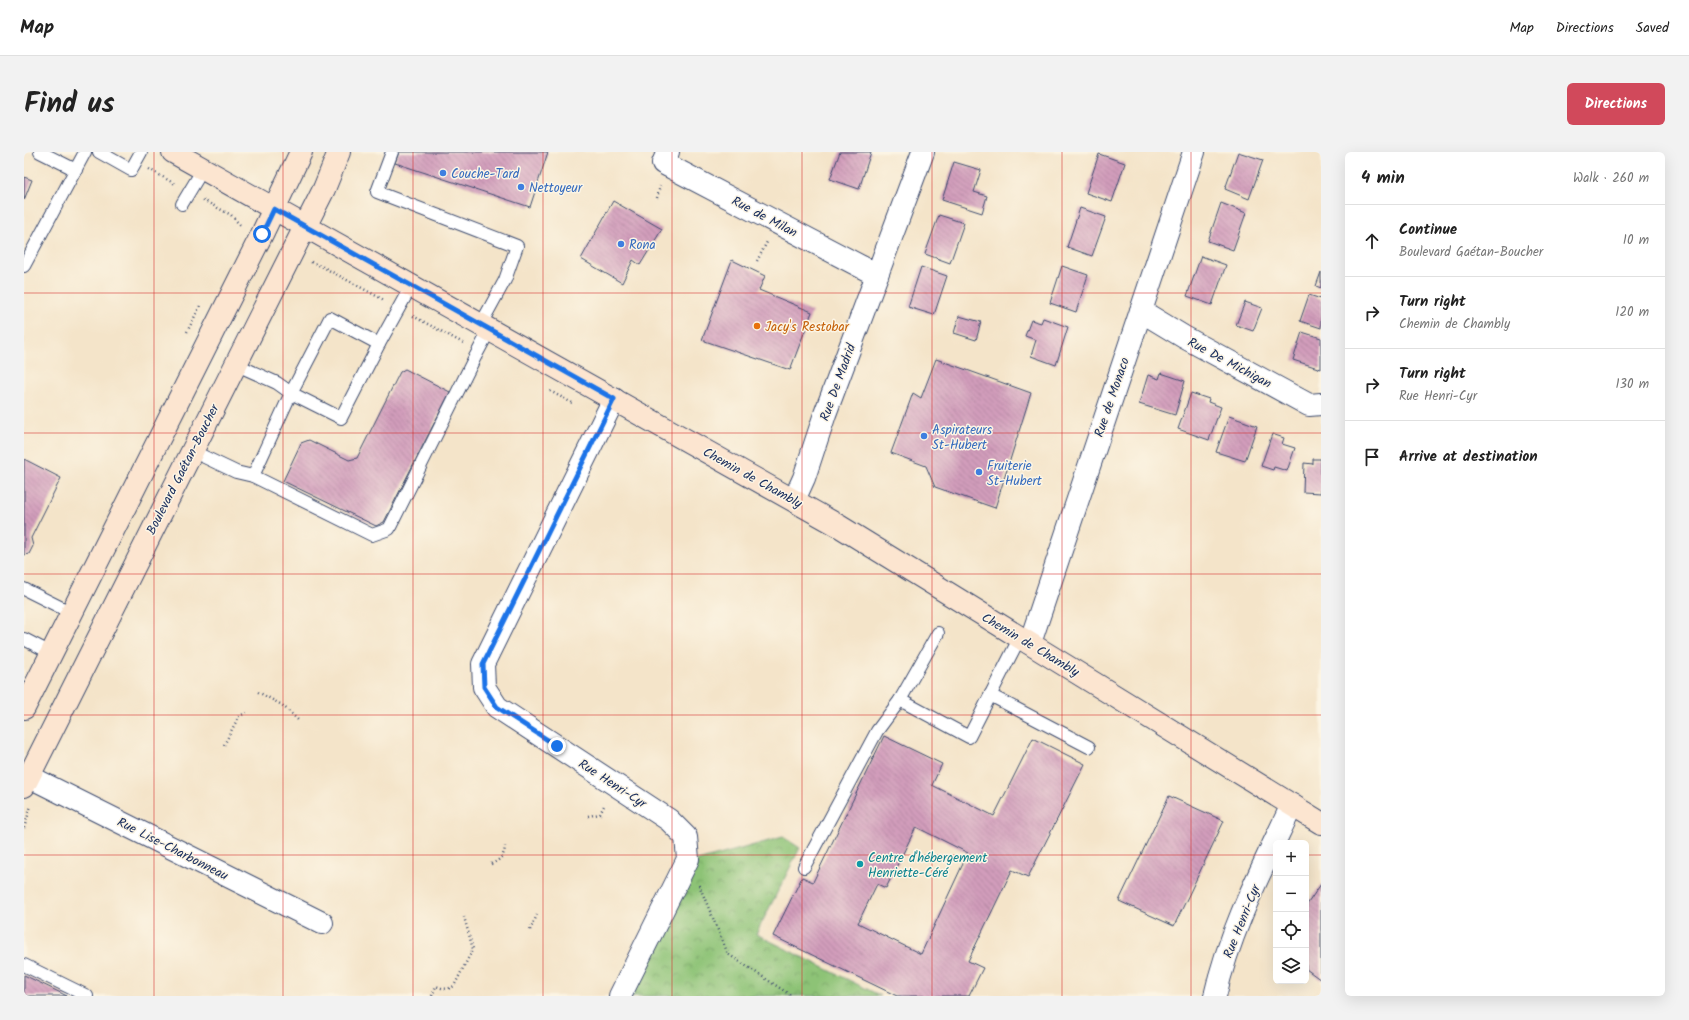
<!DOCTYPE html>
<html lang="en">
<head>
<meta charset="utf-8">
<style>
  body { margin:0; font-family:Kalam,sans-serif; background:#f2f2f2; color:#222 }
  .controls { position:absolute; right:12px; bottom:12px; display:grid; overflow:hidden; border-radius:6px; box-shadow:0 4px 16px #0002 }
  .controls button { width:36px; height:36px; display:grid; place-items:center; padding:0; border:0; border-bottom:1px solid #e0e0e0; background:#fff; color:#222; font:20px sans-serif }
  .stop { position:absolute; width:12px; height:12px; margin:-9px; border:3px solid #1a73e8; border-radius:50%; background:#fff }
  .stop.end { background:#1a73e8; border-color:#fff; box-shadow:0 1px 4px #0008 }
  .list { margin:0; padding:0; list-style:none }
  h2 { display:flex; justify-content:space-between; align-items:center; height:52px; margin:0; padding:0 16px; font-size:17px }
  h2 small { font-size:13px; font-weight:400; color:#767676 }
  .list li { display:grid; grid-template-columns:26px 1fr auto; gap:12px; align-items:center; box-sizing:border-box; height:72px; padding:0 16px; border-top:1px solid #e0e0e0 }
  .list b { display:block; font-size:15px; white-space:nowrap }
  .list p { margin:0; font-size:13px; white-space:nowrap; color:#767676 }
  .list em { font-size:13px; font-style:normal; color:#767676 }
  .icon { flex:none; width:22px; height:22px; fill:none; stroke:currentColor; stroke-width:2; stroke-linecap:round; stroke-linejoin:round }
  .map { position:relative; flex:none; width:1297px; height:844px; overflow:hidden; border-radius:6px }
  header { display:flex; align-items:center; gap:24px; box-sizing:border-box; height:56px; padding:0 20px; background:#fff; border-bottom:1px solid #e0e0e0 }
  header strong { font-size:19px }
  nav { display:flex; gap:22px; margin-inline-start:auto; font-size:14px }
  .intro { display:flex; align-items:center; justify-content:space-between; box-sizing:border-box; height:96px; padding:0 24px }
  h1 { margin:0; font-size:28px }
  .button { padding:10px 18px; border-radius:6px; background:#d1495b; color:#fff; font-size:14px; font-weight:700 }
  main { display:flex; gap:24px; padding:0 24px }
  aside { flex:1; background:#fff; border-radius:6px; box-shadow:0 4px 16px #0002 }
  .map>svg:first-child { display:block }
  .park { fill:url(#park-crowns); stroke:#54796a }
  .building { fill:url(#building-back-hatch); fill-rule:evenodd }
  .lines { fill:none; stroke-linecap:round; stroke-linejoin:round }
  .lane-casing { stroke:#3c4a6e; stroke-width:14 }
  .street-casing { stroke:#3c4a6e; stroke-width:24 }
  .secondary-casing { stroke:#3c4a6e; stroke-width:24 }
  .path { stroke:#3c4a6e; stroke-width:2.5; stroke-dasharray:1 3; stroke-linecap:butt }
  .lane { stroke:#fff; stroke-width:12 }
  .street { stroke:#fff; stroke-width:22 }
  .secondary { stroke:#fce5d0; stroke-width:22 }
  .route { stroke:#1a73e8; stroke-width:5 }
  .grid { fill:none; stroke:#d62828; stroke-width:1; stroke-opacity:0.55 }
  .shop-dot { fill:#3f7fe0; stroke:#fcf5e5; stroke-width:1.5 }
  .food-dot { fill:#e8710a; stroke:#fcf5e5; stroke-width:1.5 }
  .culture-dot { fill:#0f9aa8; stroke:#fcf5e5; stroke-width:1.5 }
  .labels { text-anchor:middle; stroke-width:3; stroke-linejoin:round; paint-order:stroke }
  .shop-label { font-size:13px; fill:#366cbe; stroke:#fcf5e5; text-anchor:start }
  .street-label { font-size:13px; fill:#1b2f5e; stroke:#fcf5e5 }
  .food-label { font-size:13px; fill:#c56008; stroke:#fcf5e5; text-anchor:start }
  .culture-label { font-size:13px; fill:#0d838f; stroke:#fcf5e5; text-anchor:start }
</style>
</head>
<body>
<header>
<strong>Map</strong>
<nav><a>Map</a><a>Directions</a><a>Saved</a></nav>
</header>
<div class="intro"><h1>Find us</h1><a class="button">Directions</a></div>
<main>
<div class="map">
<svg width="1297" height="844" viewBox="0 0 1297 844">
  <defs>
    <pattern id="park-crowns" width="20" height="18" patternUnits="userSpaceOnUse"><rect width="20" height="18" fill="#8dc376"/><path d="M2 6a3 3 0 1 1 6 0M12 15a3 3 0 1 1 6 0" fill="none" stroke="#729f64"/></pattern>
    <pattern id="building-back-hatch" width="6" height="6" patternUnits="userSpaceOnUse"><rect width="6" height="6" fill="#d29dbb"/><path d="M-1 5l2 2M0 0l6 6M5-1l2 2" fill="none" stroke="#aa809b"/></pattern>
  </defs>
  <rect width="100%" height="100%" fill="#fcf5e5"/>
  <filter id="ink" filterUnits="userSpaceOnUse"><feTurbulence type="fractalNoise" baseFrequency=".025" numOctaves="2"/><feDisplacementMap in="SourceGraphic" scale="8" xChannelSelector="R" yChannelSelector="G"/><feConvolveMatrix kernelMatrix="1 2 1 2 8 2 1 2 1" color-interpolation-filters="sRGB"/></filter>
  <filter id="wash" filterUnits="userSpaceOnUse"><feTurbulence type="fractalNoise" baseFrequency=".012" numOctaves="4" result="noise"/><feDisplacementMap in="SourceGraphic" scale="16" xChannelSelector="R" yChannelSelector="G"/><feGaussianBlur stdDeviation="0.9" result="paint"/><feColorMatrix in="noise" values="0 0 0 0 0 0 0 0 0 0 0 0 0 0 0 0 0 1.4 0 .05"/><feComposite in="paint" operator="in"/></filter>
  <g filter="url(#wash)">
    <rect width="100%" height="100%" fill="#f4e4c9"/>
    <!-- park -->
    <path class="park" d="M759,685l17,11 -44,86 125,62h-250l63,-134z"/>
    <g id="blocks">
      <!-- building -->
      <g class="building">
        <path d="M375,0h149l-18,55 -135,-44z"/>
        <path d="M816,0h31l-12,37 -29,-10z"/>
        <path d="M1214,0l25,8 -14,39 -24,-10z"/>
        <path d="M1075,2l26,9 -13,39 -26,-9z"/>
        <path d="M930,10l27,8 -7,22 13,4 -5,17 -40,-13z"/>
        <path d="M0,25l8,3 -8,20z"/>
        <path d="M589,49l49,28 -22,36 -7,-5 -11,23 -41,-24z"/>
        <path d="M1197,51l25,10 -13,37 -25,-9z"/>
        <path d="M1056,56l26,9 -14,39 -25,-9z"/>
        <path d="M915,63l25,8 -14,40 -25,-9z"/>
        <path d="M1177,104l25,9 -14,40 -25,-9z"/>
        <path d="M708,108l33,16 -6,14 53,22 -22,58 -88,-30z"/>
        <path d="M1038,114l26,9 -12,37 -26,-9z"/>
        <path d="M897,115l26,9 -13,39 -26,-8z"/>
        <path d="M1297,120v16l-5,-2z"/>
        <path d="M1285,143l12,4v29l-21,-7z"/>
        <path d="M1221,150l17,6 -9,23 -17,-6z"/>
        <path d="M935,164l22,6 -5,18 -22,-7z"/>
        <path d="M1019,166l25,9 -12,38 -25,-9 5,-16 -11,-4 6,-16 10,3z"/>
        <path d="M1278,180l19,6v31l-28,-9z"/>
        <path d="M912,207l95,34 -36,115 -60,-21 -9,-21 -35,-13 22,-60 8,5z"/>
        <path d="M381,217l45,23 -66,130 -8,4 -93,-45 18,-38 8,-3 40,20 8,-2 43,-86z"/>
        <path d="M1137,221l24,8 -10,34 -36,-11 9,-29 11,4z"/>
        <path d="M1167,241l18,6 -1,3 13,5 -12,33 -31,-11z"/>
        <path d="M1205,264l28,10 -12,35 -29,-9z"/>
        <path d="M1248,282l12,4 -2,6 13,4 -8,23 -13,-4 -1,3 -12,-4z"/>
        <path d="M0,307l37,19 -30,60 2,8 -4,8 -5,1z"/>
        <path d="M1289,307h8v34l-18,-1 1,-29 9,1z"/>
        <path d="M860,584l58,28 -10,21 62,31 39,-78 52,26 -57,113 -16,-7 -44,91 15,7 -14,28h-72l-124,-60 29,-59 11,5zM892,675l52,26 -47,101 -63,-31 19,-39 9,4z"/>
        <path d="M1145,644l55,25 -50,105 -55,-25z"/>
        <path d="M1297,732v96l-15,-11v-63z"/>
        <path d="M0,823l43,21h-43z"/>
      </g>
    </g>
  </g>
  <g filter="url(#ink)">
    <use href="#blocks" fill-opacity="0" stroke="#3c4a6e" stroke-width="1"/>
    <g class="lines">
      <!-- lane casing -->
      <g class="lane-casing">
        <g id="lane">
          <path d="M16,0l36,18"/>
          <path d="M75,0l32,18 10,-18"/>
          <path d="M368,0l-15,40 140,54 -12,34 -24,44"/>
          <path d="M158,52l21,-35"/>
          <path d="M0,114l61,-114"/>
          <path d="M211,212l42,19 14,10 50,25 38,-74"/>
          <path d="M168,299l44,21 17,4 119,59 17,-6 85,-170 16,-30"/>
          <path d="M229,324l38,-83 39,-75 49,26 32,-58"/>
          <path d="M0,437l48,24"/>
          <path d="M0,487l27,14"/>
          <path d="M966,543l99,52"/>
          <path d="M876,548l38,-67"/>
          <path d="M780,715l73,-136 23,-31 69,37 51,-100"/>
          <path d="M0,813l63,31"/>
        </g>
      </g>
      <!-- street casing -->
      <g class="street-casing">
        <g id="street">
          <path d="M644,0l-5,11 214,112"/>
          <path d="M1117,159l43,26 125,68 12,-1"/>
          <path d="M590,247l-131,265 1,23 13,20 172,113 17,17 2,22 -68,137"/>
          <path d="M770,348l10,-22 21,-64 98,-262"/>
          <path d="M1006,491l164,-491"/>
          <path d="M0,622l298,149"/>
          <path d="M1191,844c15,-67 48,-129 77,-191"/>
        </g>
      </g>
      <!-- secondary casing -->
      <g class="secondary-casing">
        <g id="secondary">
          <path d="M149,0l666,374 482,297"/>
          <path d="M0,556l238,-474 39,-82"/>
          <path d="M0,634l300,-597 15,-37"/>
        </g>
      </g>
      <!-- path -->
      <g class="path">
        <path d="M125,17l26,15"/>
        <path d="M633,46l3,-12"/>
        <path d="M179,48l28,15 10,11"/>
        <path d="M733,109l10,-19"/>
        <path d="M287,110l12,5 61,33"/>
        <path d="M389,164l50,27"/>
        <path d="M163,180l14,-28"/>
        <path d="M526,239l24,13"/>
        <path d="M234,540l24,13 16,15"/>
        <path d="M200,593l15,-29 10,-4"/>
        <path d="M564,664l12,-2 5,-10"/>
        <path d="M0,676l7,-22"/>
        <path d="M467,712c9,-4 13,-7 14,-18"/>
        <path d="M675,733l29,69 64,42"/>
        <path d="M506,778l7,-15"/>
        <path d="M408,844l4,-10c7,3 12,4 18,0l19,-37 -9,-32"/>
      </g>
      <!-- lane -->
      <use href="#lane" class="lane"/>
      <!-- street -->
      <use href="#street" class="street"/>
      <!-- secondary -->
      <use href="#secondary" class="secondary"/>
    </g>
  </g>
  <g class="lines" filter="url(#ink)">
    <!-- route -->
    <path class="route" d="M238,82l12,-25 340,190 -131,265 1,23 13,20 60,39"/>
  </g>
  <!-- grid -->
  <path class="grid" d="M130,0v844M259,0v844M389,0v844M519,0v844M648,0v844M778,0v844M908,0v844M1038,0v844M1167,0v844M0,141h1297M0,281h1297M0,422h1297M0,563h1297M0,703h1252M1282,703h15"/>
  <!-- markers -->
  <g class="shop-dot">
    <circle cx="419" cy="21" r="4"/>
    <circle cx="497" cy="35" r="4"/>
    <circle cx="597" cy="92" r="4"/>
    <circle cx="900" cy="284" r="4"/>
    <circle cx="955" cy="320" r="4"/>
  </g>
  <circle class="food-dot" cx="733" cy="174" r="4"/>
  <circle class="culture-dot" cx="836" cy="712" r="4"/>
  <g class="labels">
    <!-- shop labels -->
    <g class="shop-label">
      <text x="427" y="26">Couche-Tard</text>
      <text x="505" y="40">Nettoyeur</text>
      <text x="605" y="97">Rona</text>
      <text x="908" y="282">Aspirateurs<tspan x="908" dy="15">St-Hubert</tspan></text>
      <text x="963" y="318">Fruiterie<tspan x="963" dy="15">St-Hubert</tspan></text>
    </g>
    <!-- street labels -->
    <g class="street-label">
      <text transform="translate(741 64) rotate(28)" y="5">Rue de Milan</text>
      <text transform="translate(1206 210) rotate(28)" y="5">Rue De Michigan</text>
      <text transform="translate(813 230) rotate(-70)" y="5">Rue De Madrid</text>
      <text transform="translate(1087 245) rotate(-71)" y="5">Rue de Monaco</text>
      <text transform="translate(158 317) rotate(-63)" y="5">Boulevard Gaétan-Boucher</text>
      <text transform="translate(729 325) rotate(29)" y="5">Chemin de Chambly</text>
      <text transform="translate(1007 492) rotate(31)" y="5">Chemin de Chambly</text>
      <text transform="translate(589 631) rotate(33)" y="5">Rue Henri-Cyr</text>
      <text transform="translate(149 696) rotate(27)" y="5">Rue Lise-Charbonneau</text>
      <text transform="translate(1217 769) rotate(-68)" y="5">Rue Henri-Cyr</text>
    </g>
    <!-- food labels -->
    <g class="food-label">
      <text x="741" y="179">Jacy's Restobar</text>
    </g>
    <!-- culture labels -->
    <g class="culture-label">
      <text x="844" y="710">Centre d'hébergement<tspan x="844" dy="15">Henriette-Céré</tspan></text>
    </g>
  </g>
</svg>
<div class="controls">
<button>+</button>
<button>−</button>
<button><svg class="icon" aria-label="locate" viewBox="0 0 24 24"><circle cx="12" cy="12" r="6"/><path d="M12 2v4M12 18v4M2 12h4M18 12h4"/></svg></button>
<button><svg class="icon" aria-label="layers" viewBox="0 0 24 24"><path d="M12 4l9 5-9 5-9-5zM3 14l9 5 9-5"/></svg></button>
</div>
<div class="stop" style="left:238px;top:82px"></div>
<div class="stop end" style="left:533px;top:594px"></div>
</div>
<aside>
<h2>4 min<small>Walk · 260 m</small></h2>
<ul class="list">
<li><svg class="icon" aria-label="ahead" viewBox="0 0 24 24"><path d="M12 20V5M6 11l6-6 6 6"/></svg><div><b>Continue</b><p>Boulevard Gaétan-Boucher</p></div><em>10 m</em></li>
<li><svg class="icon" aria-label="right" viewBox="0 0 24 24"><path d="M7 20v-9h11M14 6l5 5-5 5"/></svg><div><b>Turn right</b><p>Chemin de Chambly</p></div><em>120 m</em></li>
<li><svg class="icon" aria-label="right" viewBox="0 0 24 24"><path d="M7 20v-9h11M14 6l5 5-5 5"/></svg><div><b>Turn right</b><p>Rue Henri-Cyr</p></div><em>130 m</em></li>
<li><svg class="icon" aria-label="arrive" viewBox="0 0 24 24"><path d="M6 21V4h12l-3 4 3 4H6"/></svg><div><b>Arrive at destination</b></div></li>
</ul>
</aside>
</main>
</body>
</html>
